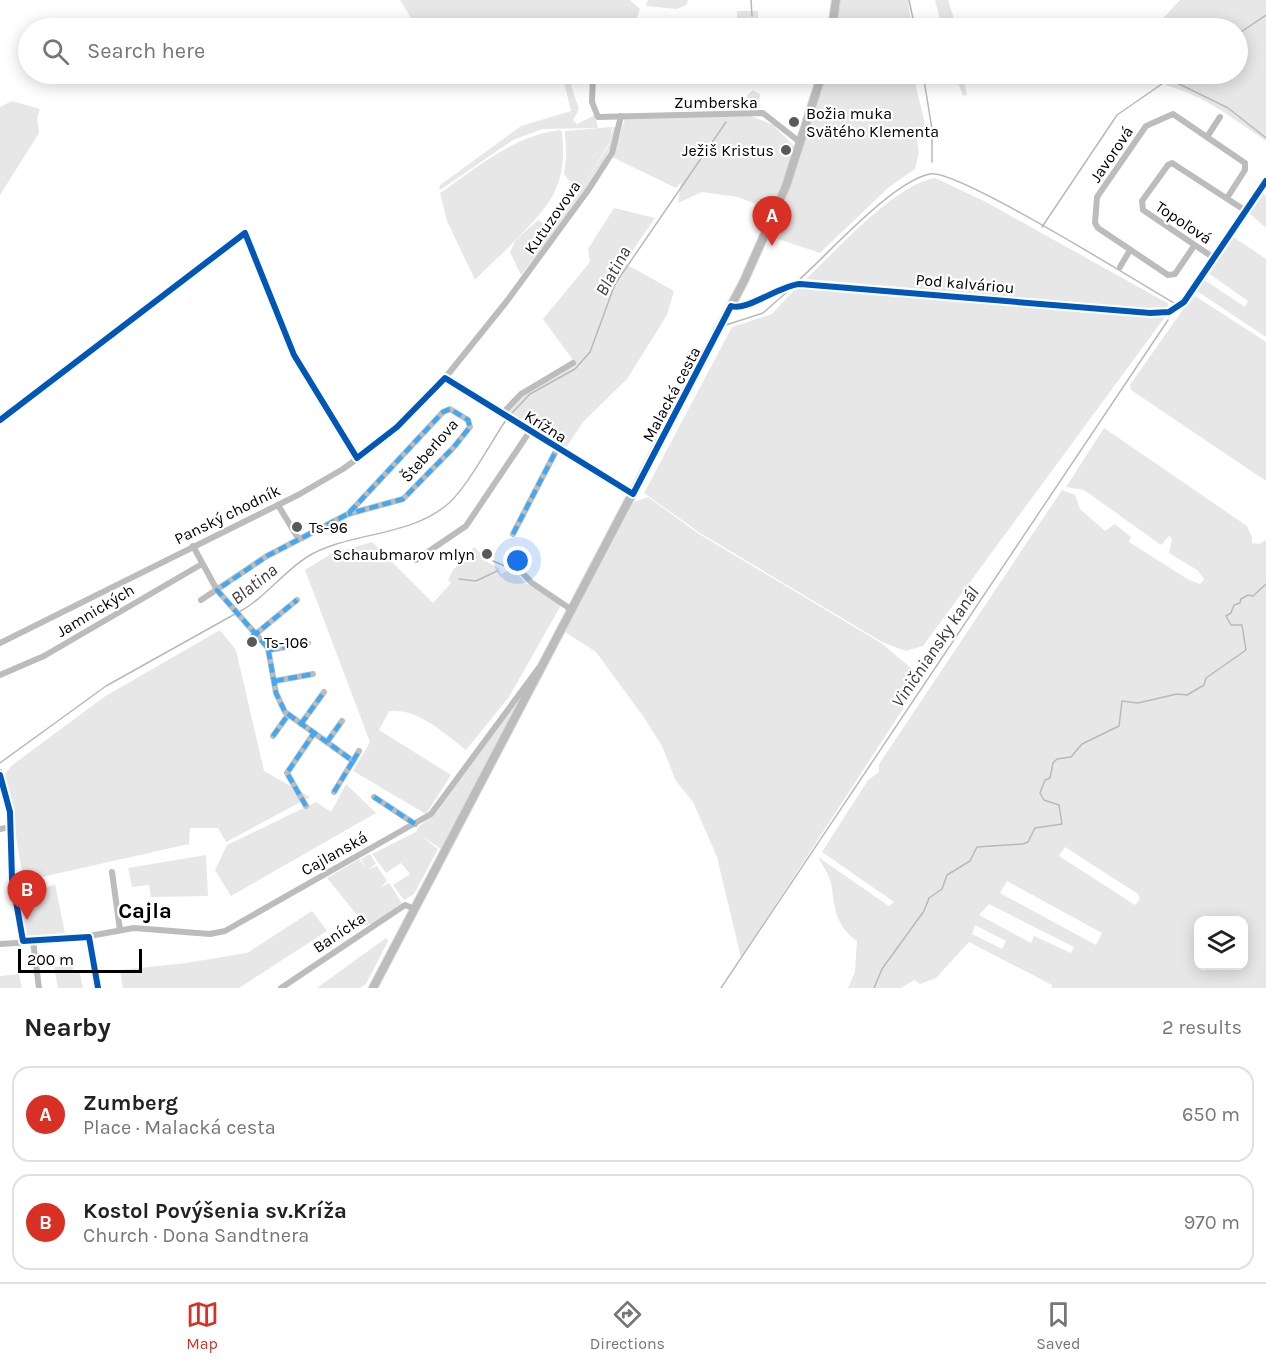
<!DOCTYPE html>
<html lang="en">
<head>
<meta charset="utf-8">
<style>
  body { margin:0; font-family:Karla,sans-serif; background:#f6f6f6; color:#222 }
  .controls { position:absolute; right:18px; bottom:18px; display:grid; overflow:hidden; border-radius:12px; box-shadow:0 3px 15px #0003 }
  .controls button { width:54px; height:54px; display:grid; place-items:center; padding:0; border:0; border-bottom:2px solid #e0e0e0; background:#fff; color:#222; font:30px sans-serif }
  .scale { position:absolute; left:18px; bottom:15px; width:124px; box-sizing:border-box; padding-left:6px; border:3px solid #000; border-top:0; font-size:16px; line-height:21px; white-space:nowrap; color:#000; -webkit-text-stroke:4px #fff; paint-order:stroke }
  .you { position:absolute; left:518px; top:561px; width:21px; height:21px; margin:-15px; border:4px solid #fff; border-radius:50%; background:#1a73e8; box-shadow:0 0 0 9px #1a73e833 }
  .badge { display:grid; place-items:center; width:39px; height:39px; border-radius:50%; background:#d93025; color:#fff; font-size:20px; font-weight:700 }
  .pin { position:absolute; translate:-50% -50px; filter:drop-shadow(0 2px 3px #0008) }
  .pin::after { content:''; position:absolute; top:32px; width:21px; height:18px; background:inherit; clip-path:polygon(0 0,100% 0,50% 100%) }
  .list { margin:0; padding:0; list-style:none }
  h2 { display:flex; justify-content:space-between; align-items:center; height:78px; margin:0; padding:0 24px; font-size:26px }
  h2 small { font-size:20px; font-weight:400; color:#767676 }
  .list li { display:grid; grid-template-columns:39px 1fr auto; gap:18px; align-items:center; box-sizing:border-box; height:96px; margin:0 12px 12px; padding:0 12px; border:2px solid #e0e0e0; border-radius:18px }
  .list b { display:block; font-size:22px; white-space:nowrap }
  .list p { margin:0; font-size:20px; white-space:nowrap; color:#767676 }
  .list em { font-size:20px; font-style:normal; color:#767676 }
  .icon { flex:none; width:33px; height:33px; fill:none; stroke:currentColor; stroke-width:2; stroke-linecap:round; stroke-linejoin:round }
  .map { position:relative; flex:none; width:1266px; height:988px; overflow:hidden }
  .search { position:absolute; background:#fff; box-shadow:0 3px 15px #0003; left:18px; right:18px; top:18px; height:66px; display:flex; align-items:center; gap:15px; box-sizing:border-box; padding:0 21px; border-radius:33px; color:#767676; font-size:22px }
  .sheet { height:294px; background:#fff }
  nav { display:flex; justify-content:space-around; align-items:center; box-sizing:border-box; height:84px; border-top:2px solid #e0e0e0; background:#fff; font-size:16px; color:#767676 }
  nav a { display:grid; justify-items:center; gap:3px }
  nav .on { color:#d93025 }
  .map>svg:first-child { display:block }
  .green { fill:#e7e7e7; fill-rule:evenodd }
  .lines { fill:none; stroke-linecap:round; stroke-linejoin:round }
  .stream { stroke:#b9b9b9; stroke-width:1.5 }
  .major-casing { stroke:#dbdbdb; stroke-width:10 }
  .minor { stroke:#bcbcbc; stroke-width:6 }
  .major { stroke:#bcbcbc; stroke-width:8 }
  .quiet { stroke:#3fa9f5; stroke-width:4.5; stroke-dasharray:9 4.5; stroke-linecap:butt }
  .cycleway-casing { stroke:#fff; stroke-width:10 }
  .cycleway { stroke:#0057b8; stroke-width:6 }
  .poi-dot { fill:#595959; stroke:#fff; stroke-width:2 }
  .labels { text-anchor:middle; stroke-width:4.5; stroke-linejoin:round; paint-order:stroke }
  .street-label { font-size:16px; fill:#000; stroke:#fff }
  .poi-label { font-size:16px; fill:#000; stroke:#fff; text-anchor:start }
  .water-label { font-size:18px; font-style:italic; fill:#3c3c3c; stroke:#fff }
  .district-label { font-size:22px; font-weight:bold; fill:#000; stroke:#fff }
</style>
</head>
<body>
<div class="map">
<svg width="1266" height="988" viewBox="0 0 1266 988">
  <rect width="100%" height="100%" fill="#fff"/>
  <!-- green -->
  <g class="green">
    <path d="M400,0h230l10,9 -7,19h-216z"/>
    <path d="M648,0h40l-2,5 -9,4 -31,-3z"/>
    <path d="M839,0h69l4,28h-77z"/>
    <path d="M935,0h13l9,28h-15z"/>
    <path d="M1180,0h86v141c-32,-22 -63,-46 -101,-56l15,-11h58v-46h-80l-2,-2z"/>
    <rect x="737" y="11" width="21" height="17"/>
    <path d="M562,74h21l-15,2 11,33 -6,11 4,4 18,-9 3,13 -56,1 -29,11 -73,50 -1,-4 82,-60 50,-15z"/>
    <path d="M727,74h32v6l-32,1z"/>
    <path d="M825,74h88l12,50 -4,10 -6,-3 4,22 -4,16 -26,18 -69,66 -51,-17 32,-81z"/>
    <path d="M955,74h15l3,7 -6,-3 -3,1 3,16 -4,1z"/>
    <path d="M753,90l7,4 -2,17h-7l-4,-5v-11z"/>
    <path d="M12,101l28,8 -3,9 2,15 -39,62v-88z"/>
    <path d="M751,116l22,9 23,23 -25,62 -33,-13 -36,-5 -24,11 3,-21 -5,6 -64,-31 13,-38z"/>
    <path d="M612,127l-2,15 -30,49 29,-46 4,-18h4c-9,45 -67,111 -96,148l-11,-23 5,-11 23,-21 9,6h7l25,-33 -15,-19 2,-19 -1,-24z"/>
    <path d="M560,130l2,2c2,21 2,39 -7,59 -11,26 -59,67 -80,89l-28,-59 -7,-28c38,-26 73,-57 120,-63z"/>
    <path d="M935,178l49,23 185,103 -2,3 -24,1 -337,-29c31,-29 88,-94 129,-101z"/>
    <path d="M1262,193l4,3v32l-17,-15z"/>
    <path d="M614,208l41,10 -31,45 50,28 -7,24 -40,64 -44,43 -21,32 -60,-40 9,-11 62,-43 -30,-41 47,-57 -2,-13z"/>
    <path d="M1232,236l34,23v78l-69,-46 6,-12 42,28 3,-6 -40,-28z"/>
    <path d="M797,287l368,30 -242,329 -17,5 -24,-9 -182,-109 -56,-40 88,-166 40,-13z"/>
    <path d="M1195,296l71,46v139l-135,-91 -1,-5 61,-87z"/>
    <path d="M1104,428l143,98 5,11v6l7,1 7,-4v448h-214v-3l-83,-43 -33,36 -16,6 -6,-4 -13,8h-53l7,-16 2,-31c-23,-17 -22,-34 -26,-58 -2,-9 -9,-18 -13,-26l71,49 5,-4 -72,-50 46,-72 11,-8v-8l183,-274 13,5 5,14 25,22 10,-7 16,13 -2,5 60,38 11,4 4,-5 -7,-9 -28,-17 3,-14 -3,-3 -8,9 -77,-55 -18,-3zM1065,847l73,47 2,5 -5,6 -76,-49zM1007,881l95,52 -6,12 -96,-52zM989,904l85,43 -3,6 -37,-17 -3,7 -52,-28zM1198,920h46v46h-46zM975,925l31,16 -4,8 -30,-15z"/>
    <path d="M648,497l51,37 182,109 42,35 -182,280 -24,-101 -24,-55 -17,-21 -14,-35 -19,-30 -47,-64 -31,-20 69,-130z"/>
    <path d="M372,542l61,61 18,-20 -3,-3 5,-10 21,-23 9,8 -2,4 18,9 2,6 13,-6 9,13 38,24 -52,92 -43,53c-21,-16 -48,-42 -77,-39l-10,19 72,45 -25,39 -73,-43 17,-29 -65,-172 26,-16z"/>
    <path d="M220,630l16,20 28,121 46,26 -84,45 -8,-14h-28l-1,16 -165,37c-8,-35 -10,-71 -20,-105l7,-10 93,-69z"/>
    <path d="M516,706l2,2 -77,141 -22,-15 19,15 -24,45 -10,6 -11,-15 17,-11 -9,-11 -15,10 -14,-19 44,-22 3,-6 14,-11 79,-108z"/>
    <path d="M346,784l30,29 -145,83 -16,-26 12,-25 89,-43 15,10z"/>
    <path d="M370,854l6,10 -9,6 10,-4 10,15 -7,7 9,-5 13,20 -28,20 -9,2 -38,-47 32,-19 8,10 -6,-10z"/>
    <path d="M206,855l2,41 -57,1 -2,-12 -17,2 -4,-19z"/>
    <path d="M55,884l10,49 -40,3 -5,-30 19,-3 -2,-11z"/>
    <path d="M312,911l15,20 -88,57h-116l-3,-18 66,-7 61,-10z"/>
    <path d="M386,938l2,3 -22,43 -6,4h-43z"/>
    <path d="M72,964l1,6h6l4,18h-25l-4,-21z"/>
    <path d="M19,974l3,14h-22v-12z"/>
  </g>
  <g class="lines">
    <!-- stream -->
    <g class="stream">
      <path d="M751,0l1,16"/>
      <path d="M909,0l6,28"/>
      <path d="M1238,34l28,-19"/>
      <path d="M923,74l9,55v33"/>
      <path d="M1173,76l5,-2"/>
      <path d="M1042,227l75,-112 52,-36 59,29 38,30"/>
      <path d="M800,279c29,-26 93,-98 130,-105 28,-5 209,109 244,129"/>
      <path d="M726,325l37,-12 25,-22"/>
      <path d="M714,328l1,-1"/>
      <path d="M510,415l20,-21 45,-25 15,-17 25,-68 111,-162"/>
      <path d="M493,561l12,5"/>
      <path d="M459,579l17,2 21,-10"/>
      <path d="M239,612c26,-14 43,-39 68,-55 42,-26 103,-19 142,-54 18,-16 42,-61 57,-83"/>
      <path d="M0,763l106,-77 129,-72"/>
      <path d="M721,988l447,-668"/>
      <path d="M874,988l8,-19 42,-58 5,-13 13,-9 5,-14 23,-14 7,-14 46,-3 5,-2 7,-14 27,-4 -3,-19 -15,-5 -4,-7 5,-13 5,-2 3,-15 4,-4 14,-2 11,-13 37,-18 3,-25 16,2 39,-9 10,1 17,-10 2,-7 40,-28 -4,-25h-11l-5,-9 5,-3 3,-8 6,-2 1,-4 7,-4 5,1 13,-12"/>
    </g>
    <!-- major casing -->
    <g class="major-casing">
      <g id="major">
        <path d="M832,28l4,-28"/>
        <path d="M373,988l371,-707 42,-95 36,-112"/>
      </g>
    </g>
    <!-- minor -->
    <g class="minor">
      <path d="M593,74l-1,28 6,15 165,-4 38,30"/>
      <path d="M1207,137l13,-20"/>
      <path d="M1194,246l-19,28 -7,1 -70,-47 -3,-5 2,-26 49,-71 27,-12 72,49v7l-18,28"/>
      <path d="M1214,258l-71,-48 -1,-9 26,-36 4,-2 74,48"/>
      <path d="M1120,267l10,-17"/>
      <path d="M731,306c15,6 49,-21 69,-22l350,29 19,-1 15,-10 82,-121"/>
      <path d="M445,378l188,116"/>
      <path d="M502,414l19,-20 52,-31"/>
      <path d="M278,505l20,33"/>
      <path d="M513,534l44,-85"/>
      <path d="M193,546l24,44 51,58 8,45 9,19 68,49 -19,31"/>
      <path d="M519,549l-6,14 19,20 40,27"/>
      <path d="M416,560l50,-34 64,-95"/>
      <path d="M201,600l66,-44 81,-42 95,-102 7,-3 18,11 2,7 -16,20 -51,52 -55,15"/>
      <path d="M252,637l45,-37"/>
      <path d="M0,643l298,-148 45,-26 41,-30 61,-61 62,-77 82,-112 23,-36 9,-37"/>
      <path d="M269,650l39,-7"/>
      <path d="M0,675l44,-19 158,-92"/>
      <path d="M275,681l38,-7"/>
      <path d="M301,724l23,-32"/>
      <path d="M273,736l15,-21"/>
      <path d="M327,742l15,-21"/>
      <path d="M353,761l6,-10"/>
      <path d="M0,772l10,40 2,67 11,62"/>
      <path d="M374,797l41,27"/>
      <path d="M306,806l-19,-33 27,-40"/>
      <path d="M0,829l10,-2"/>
      <path d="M112,872l8,58"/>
      <path d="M89,937l9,51"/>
      <path d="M33,941l6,47"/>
      <path d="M0,944l67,-4 67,-12 76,6 15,-3 206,-117 107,-145"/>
      <path d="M281,988l124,-83 10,4"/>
    </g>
    <!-- major -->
    <use href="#major" class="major"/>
    <!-- quiet -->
    <g class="quiet">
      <path d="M513,534l44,-85"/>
      <path d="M252,637l45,-37"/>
      <path d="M269,650l39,-7"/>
      <path d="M275,681l38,-7"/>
      <path d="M301,724l23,-32"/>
      <path d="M273,736l15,-21"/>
      <path d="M327,742l15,-21"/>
      <path d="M353,761l6,-10"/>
      <path d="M334,792l19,-31 -68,-49 -9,-19 -8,-45 -51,-58 50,-34 81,-42 95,-102 7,-3 18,11 2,7 -16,20 -51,52 -55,15"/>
      <path d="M374,797l41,27"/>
      <path d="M306,806l-19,-33 27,-40"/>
    </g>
    <!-- cycleway casing -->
    <g class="cycleway-casing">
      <g id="cycleway">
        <path d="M0,420l245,-187 49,122 63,103 40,-31 48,-49 188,116 98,-188c15,6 49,-21 69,-22l350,29 19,-1 15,-10 82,-121"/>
        <path d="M0,775l10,37 2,67 11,62 66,-4 9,51"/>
      </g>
    </g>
    <!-- cycleway -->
    <use href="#cycleway" class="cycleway"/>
  </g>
  <!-- markers -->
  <g class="poi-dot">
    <circle cx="794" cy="122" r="6"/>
    <circle cx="786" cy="150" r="6"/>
    <circle cx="297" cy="527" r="6"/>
    <circle cx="487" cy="554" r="6"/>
    <circle cx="252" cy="642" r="6"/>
  </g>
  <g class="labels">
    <!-- street labels -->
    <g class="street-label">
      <text x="716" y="108">Zumberska</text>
      <text transform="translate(1111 154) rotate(-56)" y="6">Javorová</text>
      <text transform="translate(552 217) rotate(-55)" y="6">Kutuzovova</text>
      <text transform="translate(1184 222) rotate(34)" y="6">Topoľová</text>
      <text transform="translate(965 283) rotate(5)" y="6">Pod kalváriou</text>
      <text transform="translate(671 394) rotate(-62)" y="6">Malacká cesta</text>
      <text transform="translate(546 426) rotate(32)" y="6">Krížna</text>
      <text transform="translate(429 450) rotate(-49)" y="6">Šteberlova</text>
      <text transform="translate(227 514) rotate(-26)" y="6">Panský chodník</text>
      <text transform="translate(95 610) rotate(-31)" y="6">Jamnických</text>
      <text transform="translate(334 853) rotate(-29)" y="6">Cajlanská</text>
      <text transform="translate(339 932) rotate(-34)" y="6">Banícka</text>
    </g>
    <!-- poi labels -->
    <g class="poi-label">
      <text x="806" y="119">Božia muka<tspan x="806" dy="18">Svätého Klementa</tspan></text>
      <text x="774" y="156" text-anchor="end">Ježiš Kristus</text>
      <text x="309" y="533">Ts-96</text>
      <text x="475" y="560" text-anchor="end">Schaubmarov mlyn</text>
      <text x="264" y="648">Ts-106</text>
    </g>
    <!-- water labels -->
    <g class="water-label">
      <text transform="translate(613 271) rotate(-61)" y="6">Blatina</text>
      <text transform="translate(254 584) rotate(-38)" y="6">Blatina</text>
      <text transform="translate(935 647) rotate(-56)" y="6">Viničniansky kanál</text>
    </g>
    <!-- district labels -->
    <g class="district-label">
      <text x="145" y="918">Cajla</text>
    </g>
  </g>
</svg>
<div class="controls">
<button><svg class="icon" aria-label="layers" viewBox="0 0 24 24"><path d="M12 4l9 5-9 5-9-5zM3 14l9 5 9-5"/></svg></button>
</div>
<div class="scale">200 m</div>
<div class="you"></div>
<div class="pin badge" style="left:772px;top:246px">A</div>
<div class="pin badge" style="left:27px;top:920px">B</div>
<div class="search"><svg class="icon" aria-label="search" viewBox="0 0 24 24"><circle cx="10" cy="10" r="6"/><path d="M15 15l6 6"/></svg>Search here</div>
</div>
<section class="sheet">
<h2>Nearby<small>2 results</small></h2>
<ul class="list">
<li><span class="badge">A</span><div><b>Zumberg</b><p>Place · Malacká cesta</p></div><em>650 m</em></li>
<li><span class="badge">B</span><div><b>Kostol Povýšenia sv.Kríža</b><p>Church · Dona Sandtnera</p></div><em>970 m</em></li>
</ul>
</section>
<nav>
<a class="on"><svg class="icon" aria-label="map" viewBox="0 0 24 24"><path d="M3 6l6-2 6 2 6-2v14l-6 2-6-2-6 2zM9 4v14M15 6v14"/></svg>Map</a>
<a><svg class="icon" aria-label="directions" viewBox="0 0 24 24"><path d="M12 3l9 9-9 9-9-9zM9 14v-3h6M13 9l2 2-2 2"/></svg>Directions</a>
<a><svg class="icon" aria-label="saved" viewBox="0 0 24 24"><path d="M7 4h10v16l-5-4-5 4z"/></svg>Saved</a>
</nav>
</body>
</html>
